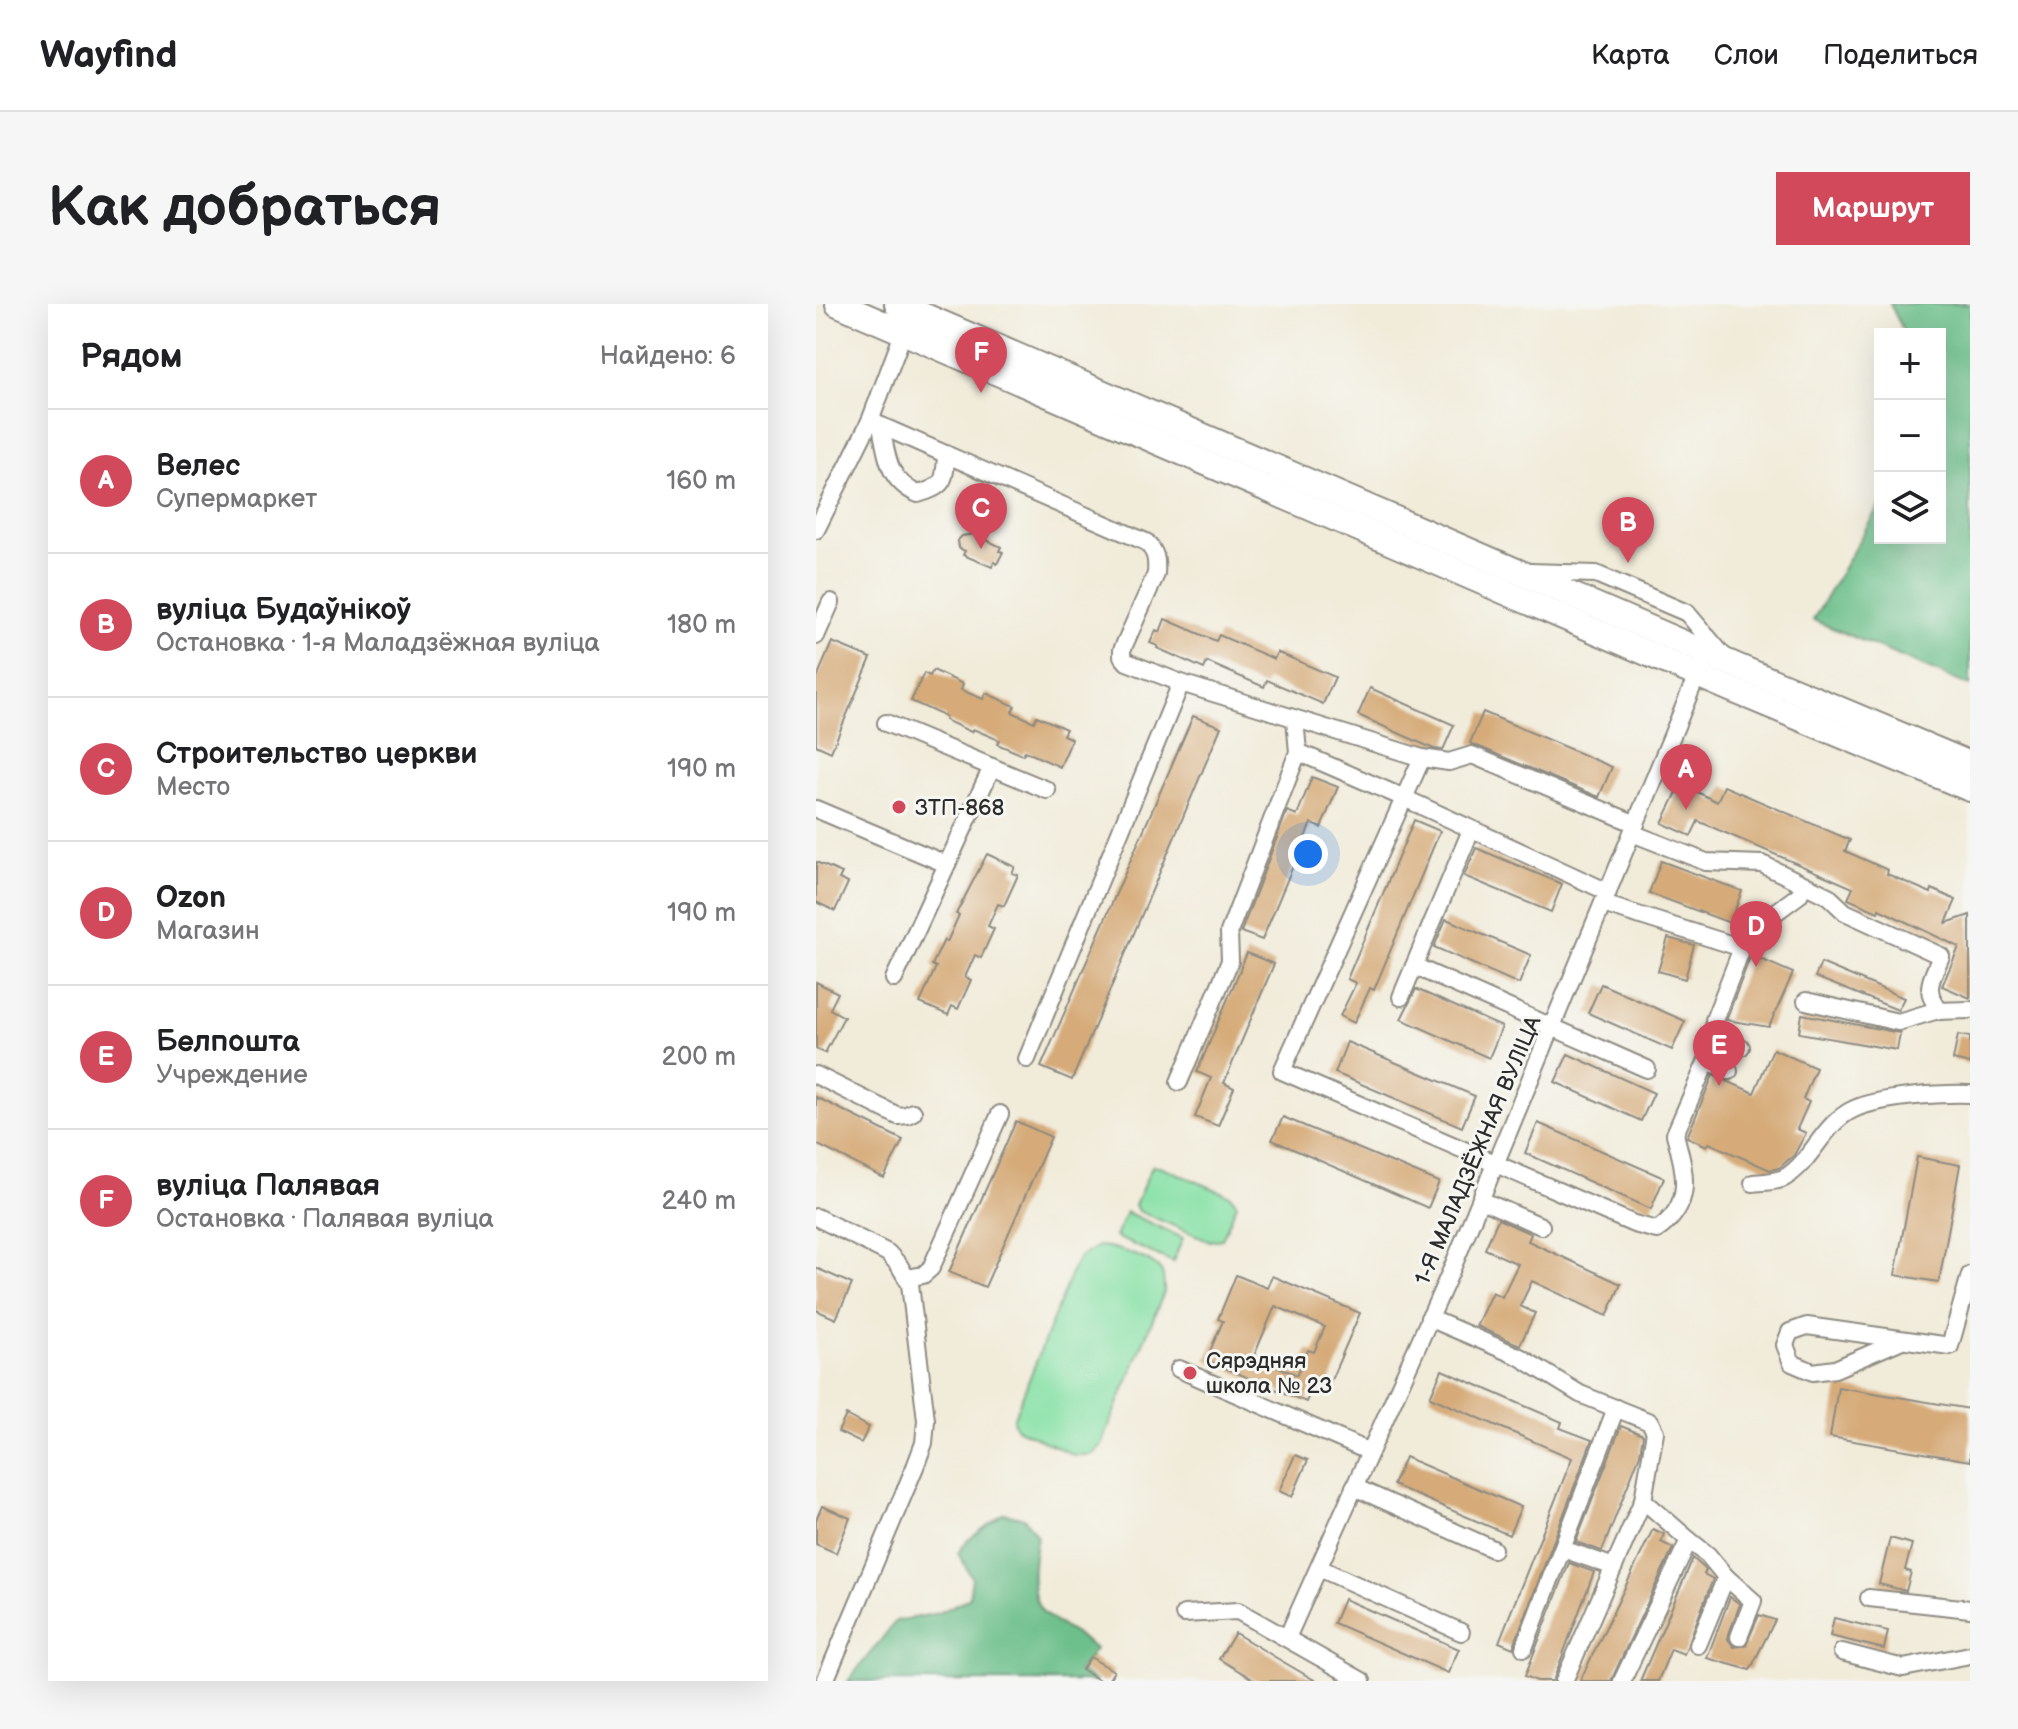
<!DOCTYPE html>
<html lang="ru">
<head>
<meta charset="utf-8">
<style>
  body { margin:0; font-family:"Balsamiq Sans",sans-serif; background:#f6f6f6; color:#202124 }
  .controls { position:absolute; right:24px; top:24px; display:grid; overflow:hidden; border-radius:0px; box-shadow:0 8px 32px #0002 }
  .controls button { width:72px; height:72px; display:grid; place-items:center; padding:0; border:0; border-bottom:2px solid #e0e0e0; background:#fff; color:#202124; font:40px sans-serif }
  .you { position:absolute; left:492px; top:550px; width:28px; height:28px; margin:-20px; border:6px solid #fff; border-radius:50%; background:#1a73e8; box-shadow:0 0 0 12px #1a73e833 }
  .badge { display:grid; place-items:center; width:52px; height:52px; border-radius:50%; background:#d1495b; color:#fff; font-size:26px; font-weight:700 }
  .pin { position:absolute; translate:-50% -66px; filter:drop-shadow(0 2px 4px #0008) }
  .pin::after { content:''; position:absolute; top:42px; width:28px; height:24px; background:inherit; clip-path:polygon(0 0,100% 0,50% 100%) }
  .list { margin:0; padding:0; list-style:none }
  h2 { display:flex; justify-content:space-between; align-items:center; height:104px; margin:0; padding:0 32px; font-size:34px }
  h2 small { font-size:26px; font-weight:400; color:#757577 }
  .list li { display:grid; grid-template-columns:52px 1fr auto; gap:24px; align-items:center; box-sizing:border-box; height:144px; padding:0 32px; border-top:2px solid #e0e0e0 }
  .list b { display:block; font-size:30px; white-space:nowrap }
  .list p { margin:0; font-size:26px; white-space:nowrap; color:#757577 }
  .list em { font-size:26px; font-style:normal; color:#757577 }
  .icon { flex:none; width:44px; height:44px; fill:none; stroke:currentColor; stroke-width:2; stroke-linecap:round; stroke-linejoin:round }
  .map { position:relative; flex:none; width:1154px; height:1377px; overflow:hidden; border-radius:0px }
  header { display:flex; align-items:center; gap:48px; box-sizing:border-box; height:112px; padding:0 40px; background:#fff; border-bottom:2px solid #e0e0e0 }
  header strong { font-size:38px }
  nav { display:flex; gap:44px; margin-inline-start:auto; font-size:28px }
  .intro { display:flex; align-items:center; justify-content:space-between; box-sizing:border-box; height:192px; padding:0 48px }
  h1 { margin:0; font-size:56px }
  .button { padding:20px 36px; border-radius:0px; background:#d1495b; color:#fff; font-size:28px; font-weight:700 }
  main { display:flex; gap:48px; padding:0 48px }
  aside { flex:1; background:#fff; border-radius:0px; box-shadow:0 8px 32px #0002 }
  .map>svg:first-child { display:block }
  .green { fill:#87e1a6; stroke:#598668; stroke-width:2 }
  .forest { fill:#6dbf8b; stroke:#4c755b; stroke-width:2 }
  .building { fill:#d6ab79; fill-rule:evenodd }
  .lines { fill:none; stroke-linecap:round; stroke-linejoin:round }
  .minor-casing { stroke:#8e8b82; stroke-width:20 }
  .highway-casing { stroke:#8e8b82; stroke-width:28 }
  .minor { stroke:#fff; stroke-width:16 }
  .highway { stroke:#fff; stroke-width:24 }
  .poi-dot { fill:#d1495b; stroke:#f6f6f2; stroke-width:3 }
  .labels { text-anchor:middle; stroke-width:6; stroke-linejoin:round; paint-order:stroke }
  .poi-label { font-size:22px; fill:#2b2b2b; stroke:#f6f6f2; text-anchor:start }
  .street-label { font-size:22px; fill:#2b2b2b; stroke:#f6f6f2 }
</style>
</head>
<body>
<header>
<strong>Wayfind</strong>
<nav><a>Карта</a><a>Слои</a><a>Поделиться</a></nav>
</header>
<div class="intro"><h1>Как добраться</h1><a class="button">Маршрут</a></div>
<main>
<aside>
<h2>Рядом<small>Найдено: 6</small></h2>
<ul class="list">
<li><span class="badge">A</span><div><b>Велес</b><p>Супермаркет</p></div><em>160 m</em></li>
<li><span class="badge">B</span><div><b>вуліца Будаўнікоў</b><p>Остановка · 1-я Маладзёжная вуліца</p></div><em>180 m</em></li>
<li><span class="badge">C</span><div><b>Строительство церкви</b><p>Место</p></div><em>190 m</em></li>
<li><span class="badge">D</span><div><b>Ozon</b><p>Магазин</p></div><em>190 m</em></li>
<li><span class="badge">E</span><div><b>Белпошта</b><p>Учреждение</p></div><em>200 m</em></li>
<li><span class="badge">F</span><div><b>вуліца Палявая</b><p>Остановка · Палявая вуліца</p></div><em>240 m</em></li>
</ul>
</aside>
<div class="map">
<svg width="1154" height="1377" viewBox="0 0 1154 1377">
  <rect width="100%" height="100%" fill="#f6f6f2"/>
  <filter id="ink" filterUnits="userSpaceOnUse"><feTurbulence type="fractalNoise" baseFrequency=".0125" numOctaves="2"/><feDisplacementMap in="SourceGraphic" scale="16" xChannelSelector="R" yChannelSelector="G"/><feConvolveMatrix kernelMatrix="1 2 1 2 8 2 1 2 1" color-interpolation-filters="sRGB"/></filter>
  <filter id="wash" filterUnits="userSpaceOnUse"><feTurbulence type="fractalNoise" baseFrequency=".006" numOctaves="4" result="noise"/><feDisplacementMap in="SourceGraphic" scale="32" xChannelSelector="R" yChannelSelector="G"/><feGaussianBlur stdDeviation="1.8" result="paint"/><feColorMatrix in="noise" values="0 0 0 0 0 0 0 0 0 0 0 0 0 0 0 0 0 1.4 0 .05"/><feComposite in="paint" operator="in"/></filter>
  <g filter="url(#wash)">
    <rect width="100%" height="100%" fill="#f1ebd9"/>
    <!-- green -->
    <g class="green">
      <path d="M336,862h8l71,30 6,8 -15,35 -12,2 -72,-30 -3,-6z"/>
      <path d="M310,908l57,26 -10,24 -58,-25z"/>
      <path d="M282,942c16,1 56,12 64,27 2,5 2,13 2,19l-63,154 -10,9h-17l-58,-27 -3,-8 61,-154 7,-10z"/>
    </g>
    <!-- forest -->
    <g class="forest">
      <path d="M1074,0h80v382l-157,-66 67,-116v34h60v-204h-35z"/>
      <path d="M188,1209l20,5 13,18c-4,22 -11,63 10,80 15,12 34,19 48,33l-16,22 16,10h-247l48,-60 43,-8 30,-15 3,-20 -14,-25 9,-12z"/>
    </g>
    <g id="blocks">
      <!-- building -->
      <g class="building">
        <path d="M158,230l27,13 -2,4 4,1 -6,12 -3,-2 -2,5 -29,-12 2,-4 -6,-3 -1,-8 4,-4z"/>
        <path d="M349,315l51,22 3,-6 55,24 3,-7 58,25 -12,27 -56,-24 -3,7 -57,-25 -3,7 -47,-21 1,-2 -8,-3 6,-13 4,2z"/>
        <path d="M16,338l39,16 -40,94 -15,-7v-65z"/>
        <path d="M117,366l30,14 -2,6 22,9 3,-6 29,13 -3,6 22,10 3,-6 29,13 -3,6 9,4 -12,28 -35,-16 -2,4 -26,-11 2,-4 -26,-11 -2,3 -26,-12 1,-3 -35,-16 13,-28 6,3z"/>
        <path d="M554,384l84,37 -11,25 -9,-1 -76,-34z"/>
        <path d="M667,408l129,55 -13,30 -129,-54z"/>
        <path d="M377,412l28,11 -149,353 -31,-13z"/>
        <path d="M496,473l26,10 -17,41 -10,-5 -49,117 -21,-8 46,-121 10,4z"/>
        <path d="M865,480l36,18 7,-16 126,54 -5,11 43,19 -1,4 44,19 1,-4 24,11 -10,23 24,-8v83l-28,-12 17,-39 -80,-38 -1,3 -30,-13 5,-11 -155,-67 -7,15 -29,-13z"/>
        <path d="M598,516l26,11 -66,159 -4,-2 -16,35 -14,-7 16,-33 -9,-4z"/>
        <path d="M660,544l86,36 -11,28 -87,-36z"/>
        <path d="M171,550l28,13 -3,6 6,2 -14,31 -6,-2 -10,22 6,3 -13,29 -6,-3 -10,22 6,3 -13,29 -6,-3 -4,9 -28,-12 16,-36 -4,-2 12,-25 3,2 12,-27 -3,-1z"/>
        <path d="M845,557l81,30 -12,32 -81,-30z"/>
        <path d="M0,558l26,11 -3,6 9,4 -13,28 -19,-9z"/>
        <path d="M630,615l85,36 -12,29 -85,-37z"/>
        <path d="M852,634l26,7 -9,34 -27,-8z"/>
        <path d="M431,649l27,11 -50,119 10,5 -16,38 -23,-9 16,-39 -14,-6z"/>
        <path d="M935,651l42,18 -24,54 -43,-7z"/>
        <path d="M1005,659l83,35 -6,12 -83,-33z"/>
        <path d="M0,678l22,11 -8,16 14,8 -19,36 -9,-4z"/>
        <path d="M785,680l84,37 -13,29 -84,-37z"/>
        <path d="M600,685l86,38 -13,31 -88,-39z"/>
        <path d="M986,710l98,19 -3,17 -98,-17z"/>
        <path d="M1142,731l12,2v27l-17,-4z"/>
        <path d="M531,738l128,54 -13,31 -127,-54z"/>
        <path d="M957,745l43,19 -13,31 6,3 -12,27 9,4 -12,22 -15,13 -9,2 -61,-27 -2,3 -20,-9 26,-62 41,18z"/>
        <path d="M752,750l86,39 -13,28 -86,-39z"/>
        <path d="M0,793l87,43 -19,38 -68,-34z"/>
        <path d="M467,813l156,65 -11,26 -156,-68z"/>
        <path d="M200,817l35,16 -66,150 -36,-15z"/>
        <path d="M722,819l126,55 -13,31 -126,-56z"/>
        <path d="M1101,853l43,8 -21,117 -44,-7z"/>
        <path d="M682,915l33,15 -3,7 93,43 -14,32 -75,-35 -12,25 15,7 -15,32 -44,-19 16,-34 10,5 16,-33 -33,-15z"/>
        <path d="M0,964l36,16 -16,35 -20,-9z"/>
        <path d="M420,971l31,13 5,-12 88,37 -35,81 -13,-6 -6,14 -100,-42 17,-39 -5,-2zM459,1002l50,21 -11,25 -6,-2 -11,25 -43,-19z"/>
        <path d="M626,1066l120,52 -2,6 32,12 -79,208 -14,-6 73,-184 -142,-61z"/>
        <path d="M1022,1083l132,22v52l-140,-24z"/>
        <path d="M30,1111l23,12 -8,16 -23,-11z"/>
        <path d="M805,1122l22,9 -3,19 -38,97 -26,-9z"/>
        <path d="M479,1151l13,5 -16,37 -13,-6z"/>
        <path d="M589,1153l116,50 -12,28 -116,-50z"/>
        <path d="M6,1202l28,12 -14,35 -20,-9v-24z"/>
        <path d="M837,1225l11,5 -3,8 12,6 -62,133h-31z"/>
        <path d="M1074,1234l22,6 -7,26 6,2 -5,19 -27,-7z"/>
        <path d="M877,1254l13,12 -2,4 9,5 -26,68 -3,7 -13,-5 -13,32h-18z"/>
        <path d="M753,1259l25,9 -41,109h-16l-12,-5z"/>
        <path d="M914,1293l10,7 -11,30 -1,5 6,8 12,-2 13,-30 16,5 -25,50 -43,-12z"/>
        <path d="M528,1295l115,50 -11,24 -114,-50z"/>
        <path d="M1018,1314l54,13 -4,18 -54,-13z"/>
        <path d="M419,1329l45,27 36,21h-60l-37,-22z"/>
        <path d="M274,1353l24,14 -6,10h-7l-19,-11z"/>
      </g>
    </g>
  </g>
  <g filter="url(#ink)">
    <use href="#blocks" fill-opacity="0" stroke="#8e8b82" stroke-width="2"/>
    <g class="lines">
      <!-- minor casing -->
      <g class="minor-casing">
        <g id="minor">
          <path d="M54,117l276,121c10,10 11,17 10,32l-34,76v6l5,6 54,21 241,75 27,4 23,-7 164,69"/>
          <path d="M65,122c6,30 6,54 37,68 27,-8 27,-13 28,-40"/>
          <path d="M0,226l54,-109 37,-98"/>
          <path d="M714,268l66,2 91,39 39,46"/>
          <path d="M0,332l15,-34"/>
          <path d="M70,419l161,67"/>
          <path d="M482,448l106,46 204,94"/>
          <path d="M606,454l-140,313 352,153 23,6c39,-27 27,-60 18,-96l37,-85 4,-14 -2,-15 28,-72 -139,-44"/>
          <path d="M0,505l130,55"/>
          <path d="M816,529l74,29 56,2 66,32 17,16 96,44c-9,23 -19,33 -1,55"/>
          <path d="M926,644l18,-24 39,-29 5,-10"/>
          <path d="M598,662l233,103"/>
          <path d="M78,675l98,-212"/>
          <path d="M585,693l70,-167"/>
          <path d="M990,697l92,21 37,-11 35,-1"/>
          <path d="M900,731l25,12"/>
          <path d="M211,755l154,-376"/>
          <path d="M892,757l21,10"/>
          <path d="M0,771l82,41 9,-1 6,-3"/>
          <path d="M363,778l51,-121 -1,-29 69,-180 -3,-33"/>
          <path d="M937,879c9,-1 23,-1 31,-5 28,-16 39,-55 70,-69 26,-12 87,-16 116,-15"/>
          <path d="M665,896l60,26"/>
          <path d="M0,913l72,36 11,12 11,19 16,136 -2,23 -9,24 -90,214"/>
          <path d="M91,974l16,-3 8,-7 69,-154"/>
          <path d="M613,1014l91,39 60,37 70,28 5,10 -12,68 -79,181"/>
          <path d="M1086,1036l-67,29 -22,3 -21,-9 -7,-18 5,-13 17,-6 143,20 20,-71"/>
          <path d="M363,1065l191,83"/>
          <path d="M538,1183l139,62"/>
          <path d="M873,1236l19,15 18,22 -28,68"/>
          <path d="M747,1245l51,18"/>
          <path d="M503,1264l142,64"/>
          <path d="M910,1273l27,24 -14,36"/>
          <path d="M1053,1294l101,11"/>
          <path d="M368,1310l54,-3 124,70"/>
          <path d="M471,1334l164,-367 249,-603"/>
          <path d="M708,1344l92,-240"/>
          <path d="M1026,1348l61,16 67,-13"/>
          <path d="M806,1377l67,-141 -46,-40"/>
        </g>
      </g>
      <!-- highway casing -->
      <g class="highway-casing">
        <g id="highway">
          <path d="M22,0l892,385 240,100"/>
          <path d="M81,0l842,363 231,97"/>
        </g>
      </g>
      <!-- minor -->
      <use href="#minor" class="minor"/>
      <!-- highway -->
      <use href="#highway" class="highway"/>
    </g>
  </g>
  <!-- markers -->
  <g class="poi-dot">
    <circle cx="83" cy="503" r="8"/>
    <circle cx="374" cy="1069" r="8"/>
  </g>
  <g class="labels">
    <!-- poi labels -->
    <g class="poi-label">
      <text x="99" y="511">ЗТП-868</text>
      <text x="390" y="1064">Сярэдняя<tspan x="390" dy="25">школа № 23</tspan></text>
    </g>
    <!-- street labels -->
    <g class="street-label">
      <text transform="translate(661 846) rotate(-67)" y="8">1-Я МАЛАДЗЁЖНАЯ ВУЛІЦА</text>
    </g>
  </g>
</svg>
<div class="controls">
<button>+</button>
<button>−</button>
<button><svg class="icon" aria-label="layers" viewBox="0 0 24 24"><path d="M12 4l9 5-9 5-9-5zM3 14l9 5 9-5"/></svg></button>
</div>
<div class="you"></div>
<div class="pin badge" style="left:870px;top:506px">A</div>
<div class="pin badge" style="left:812px;top:259px">B</div>
<div class="pin badge" style="left:165px;top:245px">C</div>
<div class="pin badge" style="left:940px;top:663px">D</div>
<div class="pin badge" style="left:903px;top:782px">E</div>
<div class="pin badge" style="left:165px;top:89px">F</div>
</div>
</main>
</body>
</html>
